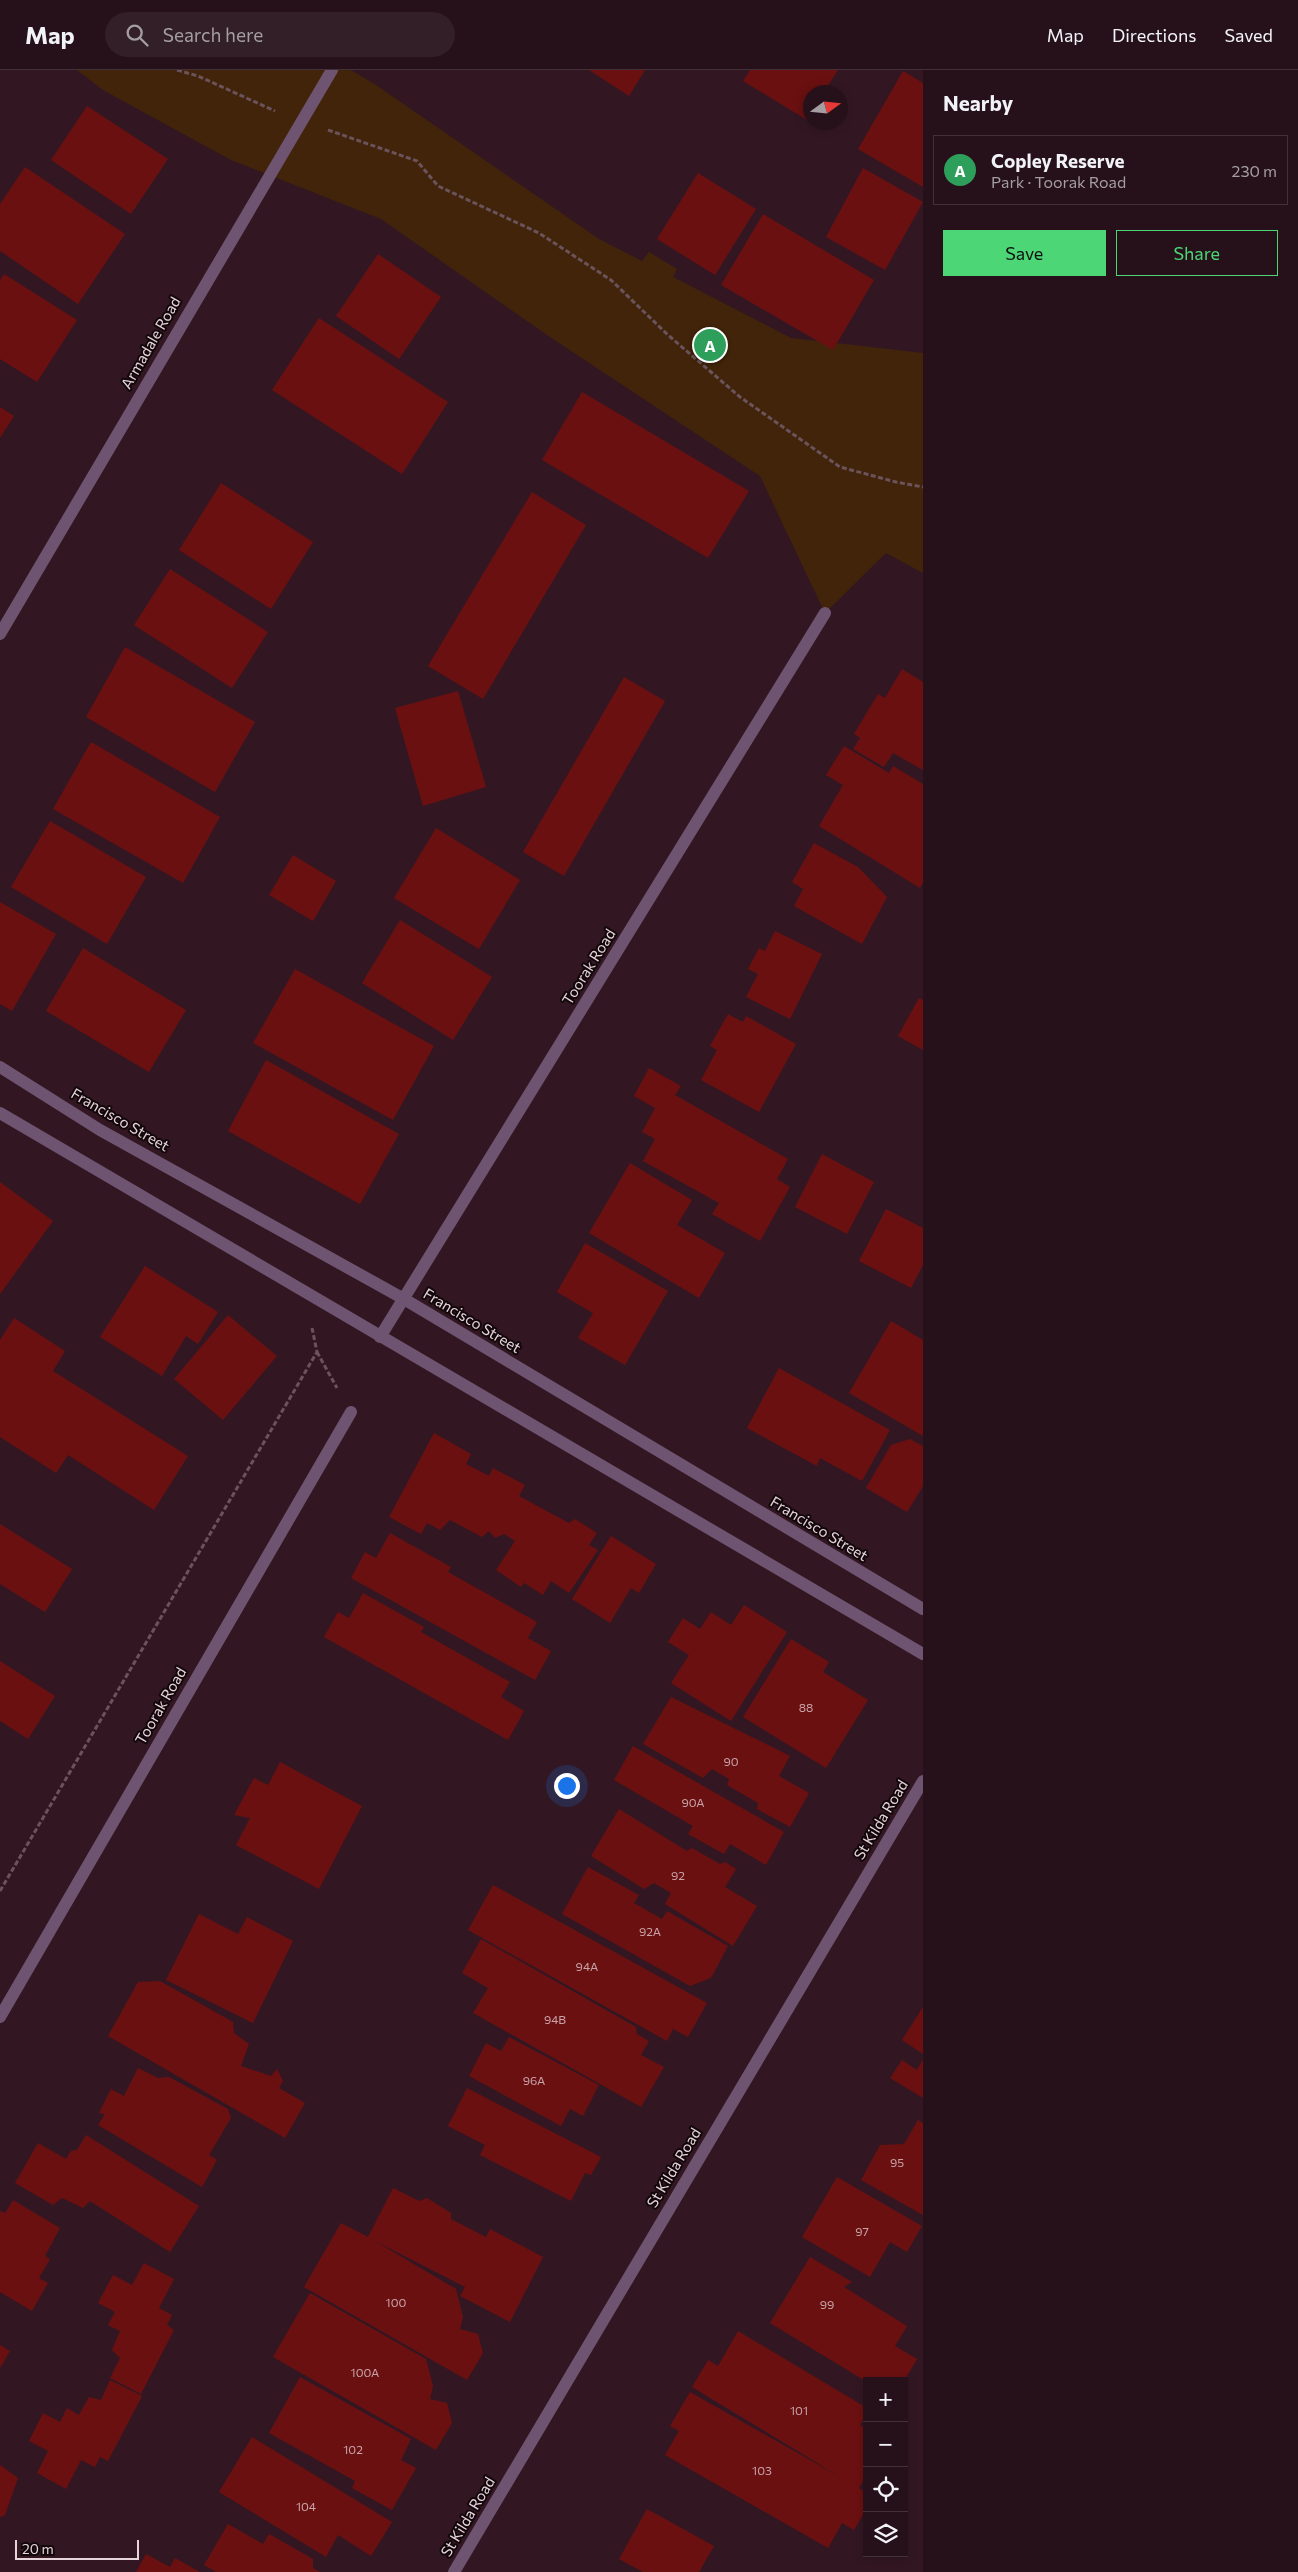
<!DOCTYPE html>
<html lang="en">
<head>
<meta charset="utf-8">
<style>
  body { margin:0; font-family:Commissioner,sans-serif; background:#321f27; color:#f1f3f6 }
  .controls { position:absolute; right:15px; bottom:15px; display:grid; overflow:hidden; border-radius:0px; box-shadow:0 2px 8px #0003 }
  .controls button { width:45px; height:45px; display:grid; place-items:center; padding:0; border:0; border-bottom:1px solid #423139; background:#26111a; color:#f1f3f6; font:25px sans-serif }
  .compass { position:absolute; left:803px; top:15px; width:45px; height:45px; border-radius:50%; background:#26111a; box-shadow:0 2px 8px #0003; rotate:75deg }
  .scale { position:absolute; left:15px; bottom:12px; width:124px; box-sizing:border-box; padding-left:5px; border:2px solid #e7d4da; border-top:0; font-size:14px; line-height:18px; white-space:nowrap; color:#e7d4da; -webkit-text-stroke:4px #12070b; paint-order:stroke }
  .you { position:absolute; left:566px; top:1715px; width:18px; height:18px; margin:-12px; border:4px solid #fff; border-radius:50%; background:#1a73e8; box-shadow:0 0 0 8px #1a73e833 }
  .badge { display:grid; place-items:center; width:32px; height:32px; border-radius:50%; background:#4cd676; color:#fff; font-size:16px; font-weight:700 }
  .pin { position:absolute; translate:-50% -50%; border:2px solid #fff; box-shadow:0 1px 5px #0006 }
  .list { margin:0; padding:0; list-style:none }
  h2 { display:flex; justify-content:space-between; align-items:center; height:65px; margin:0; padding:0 20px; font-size:21px }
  h2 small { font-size:16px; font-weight:400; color:#a49da2 }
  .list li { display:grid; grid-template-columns:32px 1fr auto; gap:15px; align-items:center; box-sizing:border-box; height:70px; margin:0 10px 10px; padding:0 10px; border:1px solid #423139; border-radius:0px }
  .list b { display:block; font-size:19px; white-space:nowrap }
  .list p { margin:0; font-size:16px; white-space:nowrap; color:#a49da2 }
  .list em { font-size:16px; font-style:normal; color:#a49da2 }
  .actions { display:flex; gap:10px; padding:15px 20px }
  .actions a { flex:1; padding:11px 0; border:1px solid #4cd676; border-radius:0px; text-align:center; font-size:18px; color:#4cd676 }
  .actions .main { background:#4cd676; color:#111 }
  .icon { flex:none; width:28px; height:28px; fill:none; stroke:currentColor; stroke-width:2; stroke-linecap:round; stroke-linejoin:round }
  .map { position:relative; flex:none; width:923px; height:2502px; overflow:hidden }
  header { display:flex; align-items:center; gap:30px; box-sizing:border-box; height:70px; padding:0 25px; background:#26111a; border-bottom:1px solid #423139 }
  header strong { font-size:24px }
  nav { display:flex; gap:28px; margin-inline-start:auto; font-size:18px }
  .search { width:350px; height:45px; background:#321f27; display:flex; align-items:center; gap:12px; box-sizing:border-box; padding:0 18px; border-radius:28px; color:#a49da2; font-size:19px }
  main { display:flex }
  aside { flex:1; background:#26111a }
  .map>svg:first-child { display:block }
  .green { fill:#42240a }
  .building { fill:#6b1011 }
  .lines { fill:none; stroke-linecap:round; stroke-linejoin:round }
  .path { stroke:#6b535c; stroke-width:3; stroke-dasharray:5 2.5; stroke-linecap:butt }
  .minor { stroke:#6f5471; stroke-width:12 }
  .tertiary { stroke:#6f5471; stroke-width:12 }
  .labels { text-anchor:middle; stroke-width:4; stroke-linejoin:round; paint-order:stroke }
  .number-label { font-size:12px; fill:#c8a3a8 }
  .street-label { font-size:15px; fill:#e7d4da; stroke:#12070b }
</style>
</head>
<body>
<header>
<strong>Map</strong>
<div class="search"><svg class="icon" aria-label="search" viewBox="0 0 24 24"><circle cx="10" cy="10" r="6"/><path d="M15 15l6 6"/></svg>Search here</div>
<nav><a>Map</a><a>Directions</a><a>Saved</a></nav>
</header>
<main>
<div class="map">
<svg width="923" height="2502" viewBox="0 0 923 2502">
  <rect width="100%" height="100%" fill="#321722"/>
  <!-- green -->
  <path class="green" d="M77,0h274l25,15 223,154 43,22 7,-9 28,17 -4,8 118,61 132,15v220l-37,-20 -61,60 -65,-137 -213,-141 -166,-116 -150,-59 -128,-70z"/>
  <!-- building -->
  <g class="building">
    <path d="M589,0h56l-16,26z"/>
    <path d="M750,0h88l-14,22h-13v23l-4,5 -64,-39z"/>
    <path d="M903,1l20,12v104l-65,-38z"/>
    <path d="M87,36l81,53 -37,55 -80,-54z"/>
    <path d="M25,97l100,67 -47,70 -78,-53v-47z"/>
    <path d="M863,98l60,34 -38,68 -59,-33z"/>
    <path d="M698,103l58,36 -41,66 -58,-36z"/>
    <path d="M763,144l111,66 -41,70 -112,-65z"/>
    <path d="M378,184l63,43 -42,62 -63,-43z"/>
    <path d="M4,204l73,46 -40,62 -37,-23v-79z"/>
    <path d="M319,248l129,84 -46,72 -130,-84z"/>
    <path d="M582,322l167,99 -41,67 -166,-98z"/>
    <path d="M0,337l14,9 -14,22z"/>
    <path d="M221,413l92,59 -42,67 -92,-59z"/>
    <path d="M532,422l54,33 -103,174 -55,-33z"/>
    <path d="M170,499l98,63 -36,56 -98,-63z"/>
    <path d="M125,577l130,75 -40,70 -129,-75z"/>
    <path d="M902,599l21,13v88l-30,-17 -9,14 -31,-18 7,-11 -6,-4 24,-40 7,4z"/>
    <path d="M624,607l41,24 -101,175 -41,-24z"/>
    <path d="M458,621l28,96 -63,19 -28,-98z"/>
    <path d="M91,672l129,75 -37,66 -130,-74z"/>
    <path d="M844,676l45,27 4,-7 30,18v98l-3,6 -101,-62 24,-41 -17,-10z"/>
    <path d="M50,751l96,56 -39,67 -96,-57z"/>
    <path d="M436,758l84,52 -41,69 -85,-51z"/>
    <path d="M814,773l44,24 29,30 -25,47 -68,-38 9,-17 -11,-7z"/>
    <path d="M293,785l43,26 -23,40 -44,-26z"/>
    <path d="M0,832l56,32 -44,77 -12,-7z"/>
    <path d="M400,850l92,57 -39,63 -91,-57z"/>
    <path d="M775,861l47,23 -32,65 -44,-22 12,-23 -10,-5 11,-21 6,3z"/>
    <path d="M83,878l103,62 -37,62 -103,-61z"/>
    <path d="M295,899l139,77 -41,74 -140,-77z"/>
    <path d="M919,928l4,2v50l-25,-14z"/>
    <path d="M728,944l15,8 3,-6 50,28 -37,68 -58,-32 16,-30 -7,-4z"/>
    <path d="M266,990l133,74 -39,70 -132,-73z"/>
    <path d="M649,998l32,18 -6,9 113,64 -11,20 13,8 -30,54 -48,-27 7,-11 -76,-42 12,-22 -13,-7 13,-24 -21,-12z"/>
    <path d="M822,1084l52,28 -27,52 -52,-27z"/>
    <path d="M630,1093l62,37 -15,25 48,28 -26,45 -110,-65z"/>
    <path d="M0,1112l53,39 -53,73z"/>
    <path d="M886,1139l37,19v37l-12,23 -52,-27z"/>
    <path d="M585,1173l83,48 -43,74 -47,-27 15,-25 -36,-21z"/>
    <path d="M145,1196l73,46 -20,32 -12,-8 -24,40 -62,-39z"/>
    <path d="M228,1245l49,41 -54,64 -49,-41z"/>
    <path d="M14,1248l51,33 -12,20 135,85 -34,54 -86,-55 -12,18 -56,-36v-97z"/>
    <path d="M891,1251l32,19v96l-74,-43z"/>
    <path d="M779,1298l111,62 -28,51 -42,-23 -3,8 -70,-38z"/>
    <path d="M434,1363l37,21 -5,10 23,12 4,-8 32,17 -6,11 50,27 6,-4 22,14 -8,12 9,5 -29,43 -18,-12 -8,14 -19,-12 -3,4 -25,-17 19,-29 -11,-7 -9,4 -6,-7 -7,6 -32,-17 -10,10 -13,-7 -6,11 -32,-17z"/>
    <path d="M910,1369l13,7v40l-16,26 -41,-24 25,-43z"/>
    <path d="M0,1454l72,45 -27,43 -45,-28z"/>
    <path d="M390,1463l61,34 -3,5 89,50 -9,16 23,13 -16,29 -184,-102 14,-26 11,6z"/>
    <path d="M611,1466l45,28 -17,29 -8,-5 -21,35 -38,-24z"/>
    <path d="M363,1523l61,34 -3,5 89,50 -9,15 23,14 -16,29 -184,-103 14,-25 11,6z"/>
    <path d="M744,1535l43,27 -56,89 -60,-38 18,-28 -21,-13 15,-24 17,11 11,-17 20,13z"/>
    <path d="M791,1569l38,23 -6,10 45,28 -42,68 -83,-51z"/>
    <path d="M0,1591l55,35 -27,43 -28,-18z"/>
    <path d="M671,1627l119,59 -11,20 30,17 -19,34 -33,-18 1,-6 -31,-18 2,-6 -17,-10 -9,9 -60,-34z"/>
    <path d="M633,1676l151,86 -18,33 -36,-21 -6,10 -36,-20 5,-8 -79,-46z"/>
    <path d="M280,1692l82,44 -43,83 -83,-44 14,-27 -16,-3 20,-37 14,7z"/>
    <path d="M619,1739l68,42 5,-3 28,16 5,-2 11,7 -11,18 32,19 -24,40 -68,-42 6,-11 -17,-10 -10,6 -53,-33z"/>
    <path d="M588,1797l51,28 -5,8 28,16 5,-8 61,35 -17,32 -21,8 -128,-72z"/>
    <path d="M493,1815l214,118 -19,34 -15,-8 -6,12 -199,-111z"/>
    <path d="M199,1844l39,20 9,-17 46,24 -40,82 -87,-43z"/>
    <path d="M481,1869l155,88 1,7 12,7 -8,14 23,12 -23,40 -168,-94 15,-25 -26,-15z"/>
    <path d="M160,1911l73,41 1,11 15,11 -8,22 30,10 6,-7 6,12 -4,7 26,15 -20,35 -177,-102 30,-54z"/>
    <path d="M923,1937v47l-21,-14z"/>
    <path d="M509,1967l90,48 -16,31 -13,-7 -9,17 -92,-50 17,-33 15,8z"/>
    <path d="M923,1989v39l-33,-20 12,-18 15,10z"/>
    <path d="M138,1998l20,10 11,-1 59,32 3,9 -22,37 8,5 -15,27 -104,-62 7,-11 -6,-1 12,-24 13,7z"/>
    <path d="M467,2018l134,69 -10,18 -6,-2 -14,28 -91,-46 5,-10 -37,-19z"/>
    <path d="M918,2050l5,3v92l-62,-35 19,-35 24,-1z"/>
    <path d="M86,2065l113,71 -29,46 -80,-51 -7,7 -21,-10 -9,7 -38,-22 23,-40 28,16 5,-8 6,-1z"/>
    <path d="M837,2107l85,49 -15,26 -17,-10 -20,35 -68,-40z"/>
    <path d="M393,2118l26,13 8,-3 24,15v6l35,18 4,-8 53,28 -33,65 -50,-26 5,-9 -90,-46 81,48 7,28 -3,12 18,5 5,19 -16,27 -163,-93 37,-64 27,14z"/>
    <path d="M13,2130l47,28 -15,28 5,3 -11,19 9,5 -16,28 -32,-19v-81l5,2z"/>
    <path d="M810,2187l42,25 -8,5 63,39 -12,20 22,13 -13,22 -37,1 -97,-59z"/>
    <path d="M144,2193l30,16 -15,29 13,7 -5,10 7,5 -33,64 -31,-16 10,-20 -8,-8 8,-19 -12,-6 7,-13 -17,-9 15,-28 19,10z"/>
    <path d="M310,2223l116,66 7,27 -3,13 17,4 5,20 -16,27 -163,-93z"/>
    <path d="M738,2261l129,77v6l-7,11 7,4v47l-8,12 8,5v15l-13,22 -12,-7 -14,25 -163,-93 14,-24 -9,-5 20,-34 150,85 -148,-90 16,-27 10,6z"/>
    <path d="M0,2275l10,6 -10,17z"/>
    <path d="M300,2307l111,62 -10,21 15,8 -24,42 -40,-22 3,-7 -86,-48z"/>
    <path d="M110,2310l32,16 -34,65 -8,-4 -5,10 -14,-7 -15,29 -29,-16 11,-22 -19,-10 14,-28 17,9 7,-14 12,7 10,-18 12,3z"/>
    <path d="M252,2367l140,85 -21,34 -33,-21 -12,22 -107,-65z"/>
    <path d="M0,2395l18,13 -13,37 -5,2z"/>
    <path d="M647,2439l67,37 -15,26h-56l-24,-13z"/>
    <path d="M228,2454l35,20 6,-10 44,25v9l7,4h-104l-12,-7z"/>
    <path d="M146,2484l24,13 5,-9 25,14h-64z"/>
  </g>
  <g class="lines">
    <!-- path -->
    <g class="path">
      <path d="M177,0l21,6 77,35"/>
      <path d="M328,60l89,31 21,25 101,47 72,47 57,55 72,62 100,70 56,15 27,5"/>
      <path d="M317,1282l20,36"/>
      <path d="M0,1821l317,-539 -5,-24"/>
    </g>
    <!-- minor -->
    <g class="minor">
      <path d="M0,564l332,-564"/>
      <path d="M380,1267l445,-724"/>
      <path d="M0,1947l351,-605"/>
      <path d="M454,2502l469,-791"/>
    </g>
    <!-- tertiary -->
    <g class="tertiary">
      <path d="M0,997l100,63 304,169 519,310"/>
      <path d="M0,1043l923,541"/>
    </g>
  </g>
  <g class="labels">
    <!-- number labels -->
    <g class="number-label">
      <text x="806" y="1642">88</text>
      <text x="731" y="1696">90</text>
      <text x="693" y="1737">90A</text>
      <text x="678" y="1810">92</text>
      <text x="650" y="1866">92A</text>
      <text x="587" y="1901">94A</text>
      <text x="555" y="1954">94B</text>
      <text x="534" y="2015">96A</text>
      <text x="897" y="2097">95</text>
      <text x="862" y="2166">97</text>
      <text x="396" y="2237">100</text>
      <text x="827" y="2239">99</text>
      <text x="365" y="2307">100A</text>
      <text x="799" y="2345">101</text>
      <text x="353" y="2384">102</text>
      <text x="762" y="2405">103</text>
      <text x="306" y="2441">104</text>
    </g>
    <!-- street labels -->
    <g class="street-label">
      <text transform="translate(151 273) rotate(-60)" y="5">Armadale Road</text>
      <text transform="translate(589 897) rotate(-58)" y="5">Toorak Road</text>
      <text transform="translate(120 1050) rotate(30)" y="5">Francisco Street</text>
      <text transform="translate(472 1251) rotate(31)" y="5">Francisco Street</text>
      <text transform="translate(819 1459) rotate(31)" y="5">Francisco Street</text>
      <text transform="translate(161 1636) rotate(-60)" y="5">Toorak Road</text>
      <text transform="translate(881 1750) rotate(-59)" y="5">St Kilda Road</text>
      <text transform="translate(674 2098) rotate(-59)" y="5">St Kilda Road</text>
      <text transform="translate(468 2447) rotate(-59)" y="5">St Kilda Road</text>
    </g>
  </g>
</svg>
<div class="controls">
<button>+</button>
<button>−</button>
<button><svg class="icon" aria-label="locate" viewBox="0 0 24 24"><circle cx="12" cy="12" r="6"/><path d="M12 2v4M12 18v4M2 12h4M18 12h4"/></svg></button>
<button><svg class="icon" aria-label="layers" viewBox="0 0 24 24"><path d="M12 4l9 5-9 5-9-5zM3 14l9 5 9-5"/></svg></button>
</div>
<svg class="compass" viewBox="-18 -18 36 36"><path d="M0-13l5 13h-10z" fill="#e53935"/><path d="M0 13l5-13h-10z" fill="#a49da2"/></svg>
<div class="scale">20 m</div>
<div class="you"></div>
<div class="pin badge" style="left:710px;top:275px;background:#2e9e5b">A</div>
</div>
<aside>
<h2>Nearby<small></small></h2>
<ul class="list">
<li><span class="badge" style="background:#2e9e5b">A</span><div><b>Copley Reserve</b><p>Park · Toorak Road</p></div><em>230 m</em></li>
</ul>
<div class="actions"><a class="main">Save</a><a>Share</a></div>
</aside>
</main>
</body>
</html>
